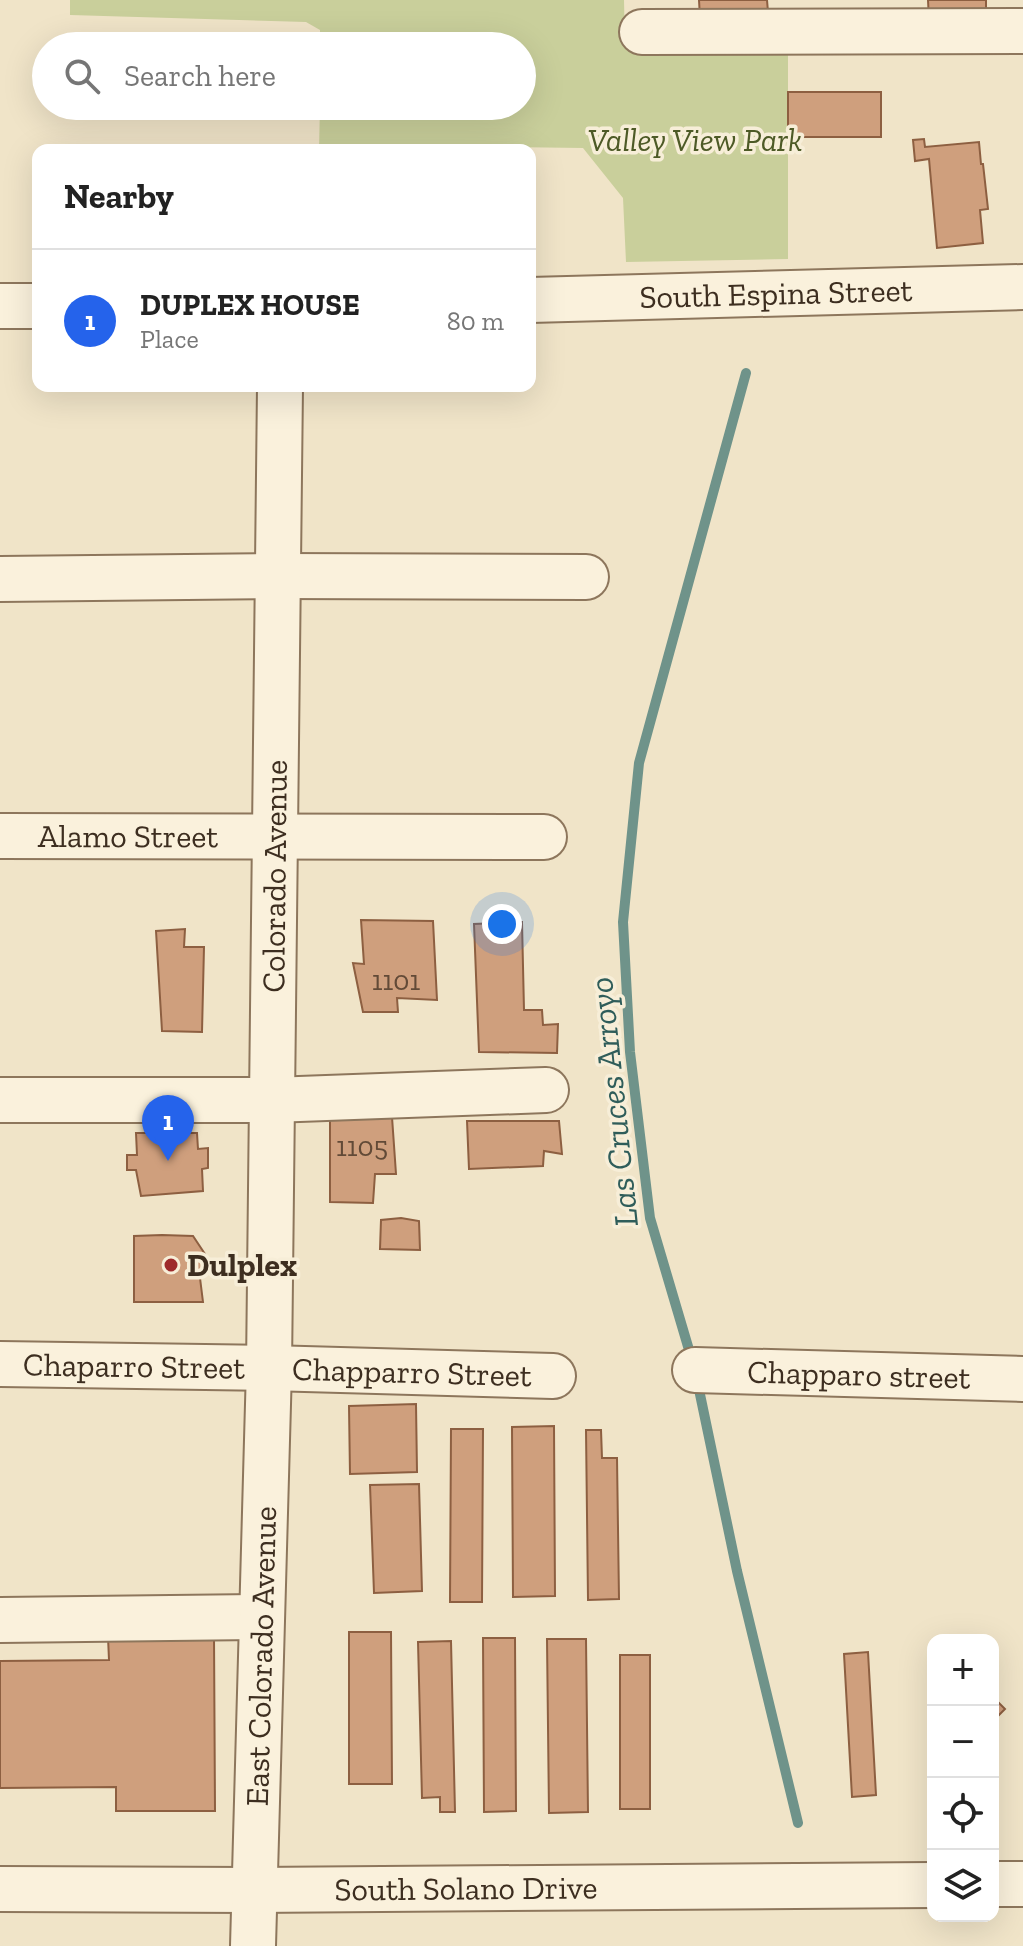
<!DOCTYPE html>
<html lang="en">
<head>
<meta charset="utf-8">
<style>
  body { margin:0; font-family:"Zilla Slab",serif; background:#f2f2f2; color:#222 }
  .controls { position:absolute; right:24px; bottom:24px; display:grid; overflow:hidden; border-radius:16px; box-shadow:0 8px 32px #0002 }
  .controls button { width:72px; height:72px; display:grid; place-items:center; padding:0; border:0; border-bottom:2px solid #e0e0e0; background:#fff; color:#222; font:40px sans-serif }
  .you { position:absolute; left:502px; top:924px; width:28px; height:28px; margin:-20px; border:6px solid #fff; border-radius:50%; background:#1a73e8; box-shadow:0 0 0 12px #1a73e833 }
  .badge { display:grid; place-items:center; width:52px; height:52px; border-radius:50%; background:#2563eb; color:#fff; font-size:26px; font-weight:700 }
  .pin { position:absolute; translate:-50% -66px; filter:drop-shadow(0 2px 4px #0008) }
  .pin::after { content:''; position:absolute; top:42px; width:28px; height:24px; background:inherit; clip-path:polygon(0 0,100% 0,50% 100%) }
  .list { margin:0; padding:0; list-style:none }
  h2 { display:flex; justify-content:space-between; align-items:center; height:104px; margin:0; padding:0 32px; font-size:34px }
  h2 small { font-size:26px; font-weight:400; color:#767676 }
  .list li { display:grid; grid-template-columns:52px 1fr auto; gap:24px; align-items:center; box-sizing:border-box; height:144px; padding:0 32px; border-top:2px solid #e0e0e0 }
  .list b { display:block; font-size:30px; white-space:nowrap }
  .list p { margin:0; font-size:26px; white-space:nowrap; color:#767676 }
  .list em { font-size:26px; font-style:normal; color:#767676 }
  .icon { flex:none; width:44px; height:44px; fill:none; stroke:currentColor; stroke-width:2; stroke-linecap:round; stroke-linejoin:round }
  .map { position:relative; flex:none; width:1023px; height:1946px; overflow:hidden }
  .search { position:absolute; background:#fff; box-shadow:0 8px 32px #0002; left:32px; top:32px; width:504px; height:88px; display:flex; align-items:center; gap:20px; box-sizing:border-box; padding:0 28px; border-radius:44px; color:#767676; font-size:30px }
  .panel { position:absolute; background:#fff; box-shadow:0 8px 32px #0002; left:32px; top:144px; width:504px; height:248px; border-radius:16px }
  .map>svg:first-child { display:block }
  .green { fill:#c9cf9b }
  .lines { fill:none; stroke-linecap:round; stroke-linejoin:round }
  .stream { stroke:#6f938a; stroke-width:10 }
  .building { fill:#cf9f7d; stroke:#8d5f41; stroke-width:2 }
  .minor-casing { stroke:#8d765c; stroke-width:48 }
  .minor { stroke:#faf1dc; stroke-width:44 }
  .poi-dot { fill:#9e2a2b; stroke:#f7eed8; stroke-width:3 }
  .labels { text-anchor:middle; stroke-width:7; stroke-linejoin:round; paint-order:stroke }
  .number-label { font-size:28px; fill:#624a37 }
  .park-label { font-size:32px; font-style:italic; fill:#4d5a26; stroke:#f7eed8 }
  .street-label { font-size:32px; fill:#3d2e20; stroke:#f7eed8 }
  .poi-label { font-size:32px; font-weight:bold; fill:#3d2e20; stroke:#f7eed8; text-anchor:start }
  .water-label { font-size:34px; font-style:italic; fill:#2f5d5a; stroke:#f7eed8 }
</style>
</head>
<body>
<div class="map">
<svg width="1023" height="1946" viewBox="0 0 1023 1946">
  <rect width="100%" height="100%" fill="#f0e4c8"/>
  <!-- green -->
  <path class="green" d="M70,0h554l1,46h163v213l-162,3 -3,-64 -40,-50 -226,-3 -3,5h-35l1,-44h202v-60h-202v-16l-14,-8 -236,-7z"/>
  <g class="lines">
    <!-- stream -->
    <g class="stream">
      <path d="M692,1360l-42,-142 -20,-166 -7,-130 16,-159 107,-390"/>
      <path d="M697,1380l40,191 61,252"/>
    </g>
  </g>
  <!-- building -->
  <g class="building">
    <path d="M699,0h68l1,12 -68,6z"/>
    <path d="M928,0h58v9h-18l-39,11z"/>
    <rect x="788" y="92" width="93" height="45"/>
    <path d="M924,139l1,8 54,-5 2,22h2l5,45 -8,1 3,33 -46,5 -8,-89 -14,2 -2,-21z"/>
    <path d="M361,920l72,1 4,79 -40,-2 1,14h-35l-10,-49 11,1z"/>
    <path d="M522,922l2,88h18l1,15 15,-1 -1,29 -78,-1 -5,-128z"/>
    <path d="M185,929l-1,18h20l-2,85 -40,-1 -6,-100z"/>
    <path d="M330,1117h62l4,57h-21l-2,29 -43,-1z"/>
    <path d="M467,1121h92l3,33 -18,-3 -1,15 -74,3z"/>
    <path d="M136,1133h61l1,16 10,-1v20l-6,1 1,22 -62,5 -5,-26h-9v-15h10z"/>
    <path d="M401,1218l18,3 1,29 -40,-1 1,-29z"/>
    <path d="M162,1235l31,1 14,21v17l-7,4 3,24h-69v-66z"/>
    <path d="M416,1404l1,68 -67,2 -1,-68z"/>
    <path d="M554,1426l1,170 -42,1 -1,-170z"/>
    <path d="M451,1429h32l-1,173h-32z"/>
    <path d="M586,1430h15l1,28h15l2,141 -31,1z"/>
    <path d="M419,1484l3,107 -48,2 -4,-108z"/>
    <path d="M349,1632h42l1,152h-43z"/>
    <path d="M214,1635l1,176h-99v-24l-116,1v-127l109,-1 -1,-23z"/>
    <path d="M483,1638h32l1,173 -32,1z"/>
    <path d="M547,1639h39l2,173 -39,1z"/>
    <path d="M451,1641l4,171h-15v-15l-18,1 -4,-156z"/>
    <path d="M868,1652l8,143 -24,2 -8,-143z"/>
    <rect x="620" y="1655" width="30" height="154"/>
    <path d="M993,1697l12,12 -12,12z"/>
  </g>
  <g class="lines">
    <!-- minor casing -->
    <g class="minor-casing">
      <g id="minor">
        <path d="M642,32l381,-1"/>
        <path id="s1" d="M530,300l493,-13"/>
        <path d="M0,306h38"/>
        <path d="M0,579l278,-3 308,1"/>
        <path id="s2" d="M0,836l544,1"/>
        <path d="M0,1100h272l274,-10"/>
        <path id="s3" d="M0,1364l269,4 284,8"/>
        <path id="s4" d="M695,1370l328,9"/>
        <path d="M0,1620l261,-3"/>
        <path d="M993,1884h30"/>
        <path id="s5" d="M0,1889l253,1 680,-5"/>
        <path id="s6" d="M253,1946l16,-578 11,-982"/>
      </g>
    </g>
    <!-- minor -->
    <use href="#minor" class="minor"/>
  </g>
  <!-- markers -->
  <circle class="poi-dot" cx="171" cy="1265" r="8"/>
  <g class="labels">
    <!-- number labels -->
    <g class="number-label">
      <text x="396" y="990">1101</text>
      <text x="362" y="1156">1105</text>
    </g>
    <!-- park labels -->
    <g class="park-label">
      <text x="695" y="151">Valley View Park</text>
    </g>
    <!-- street labels -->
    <g class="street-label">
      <text dy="11" stroke="none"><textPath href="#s1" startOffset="246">South Espina Street</textPath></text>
      <text dy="11" stroke="none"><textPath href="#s2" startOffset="128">Alamo Street</textPath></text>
      <text dy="11" stroke="none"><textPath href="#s6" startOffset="1070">Colorado Avenue</textPath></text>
      <text dy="11" stroke="none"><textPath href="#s3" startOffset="134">Chaparro Street</textPath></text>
      <text dy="11" stroke="none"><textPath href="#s3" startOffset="412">Chapparro Street</textPath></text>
      <text dy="11" stroke="none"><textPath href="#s4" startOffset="164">Chapparo street</textPath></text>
      <text dy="11" stroke="none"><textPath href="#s6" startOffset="290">East Colorado Avenue</textPath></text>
      <text dy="11" stroke="none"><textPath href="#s5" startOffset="466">South Solano Drive</textPath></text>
    </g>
    <!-- poi labels -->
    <g class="poi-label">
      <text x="187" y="1276">Dulplex</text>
    </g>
    <!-- water labels -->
    <g class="water-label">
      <text transform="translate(613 1102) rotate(-96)" y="12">Las Cruces Arroyo</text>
    </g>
  </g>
</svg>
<div class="controls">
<button>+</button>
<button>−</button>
<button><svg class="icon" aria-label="locate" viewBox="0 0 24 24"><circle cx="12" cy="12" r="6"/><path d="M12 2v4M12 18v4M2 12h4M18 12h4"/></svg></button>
<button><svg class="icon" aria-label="layers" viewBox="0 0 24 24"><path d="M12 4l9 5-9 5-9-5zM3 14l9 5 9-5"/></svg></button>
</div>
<div class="you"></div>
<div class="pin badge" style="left:168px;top:1161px">1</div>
<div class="search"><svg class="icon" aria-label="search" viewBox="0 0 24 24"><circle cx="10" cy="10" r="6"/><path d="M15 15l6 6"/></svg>Search here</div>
<section class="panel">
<h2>Nearby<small></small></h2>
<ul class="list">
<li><span class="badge">1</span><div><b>DUPLEX HOUSE</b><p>Place</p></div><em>80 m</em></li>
</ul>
</section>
</div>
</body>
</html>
